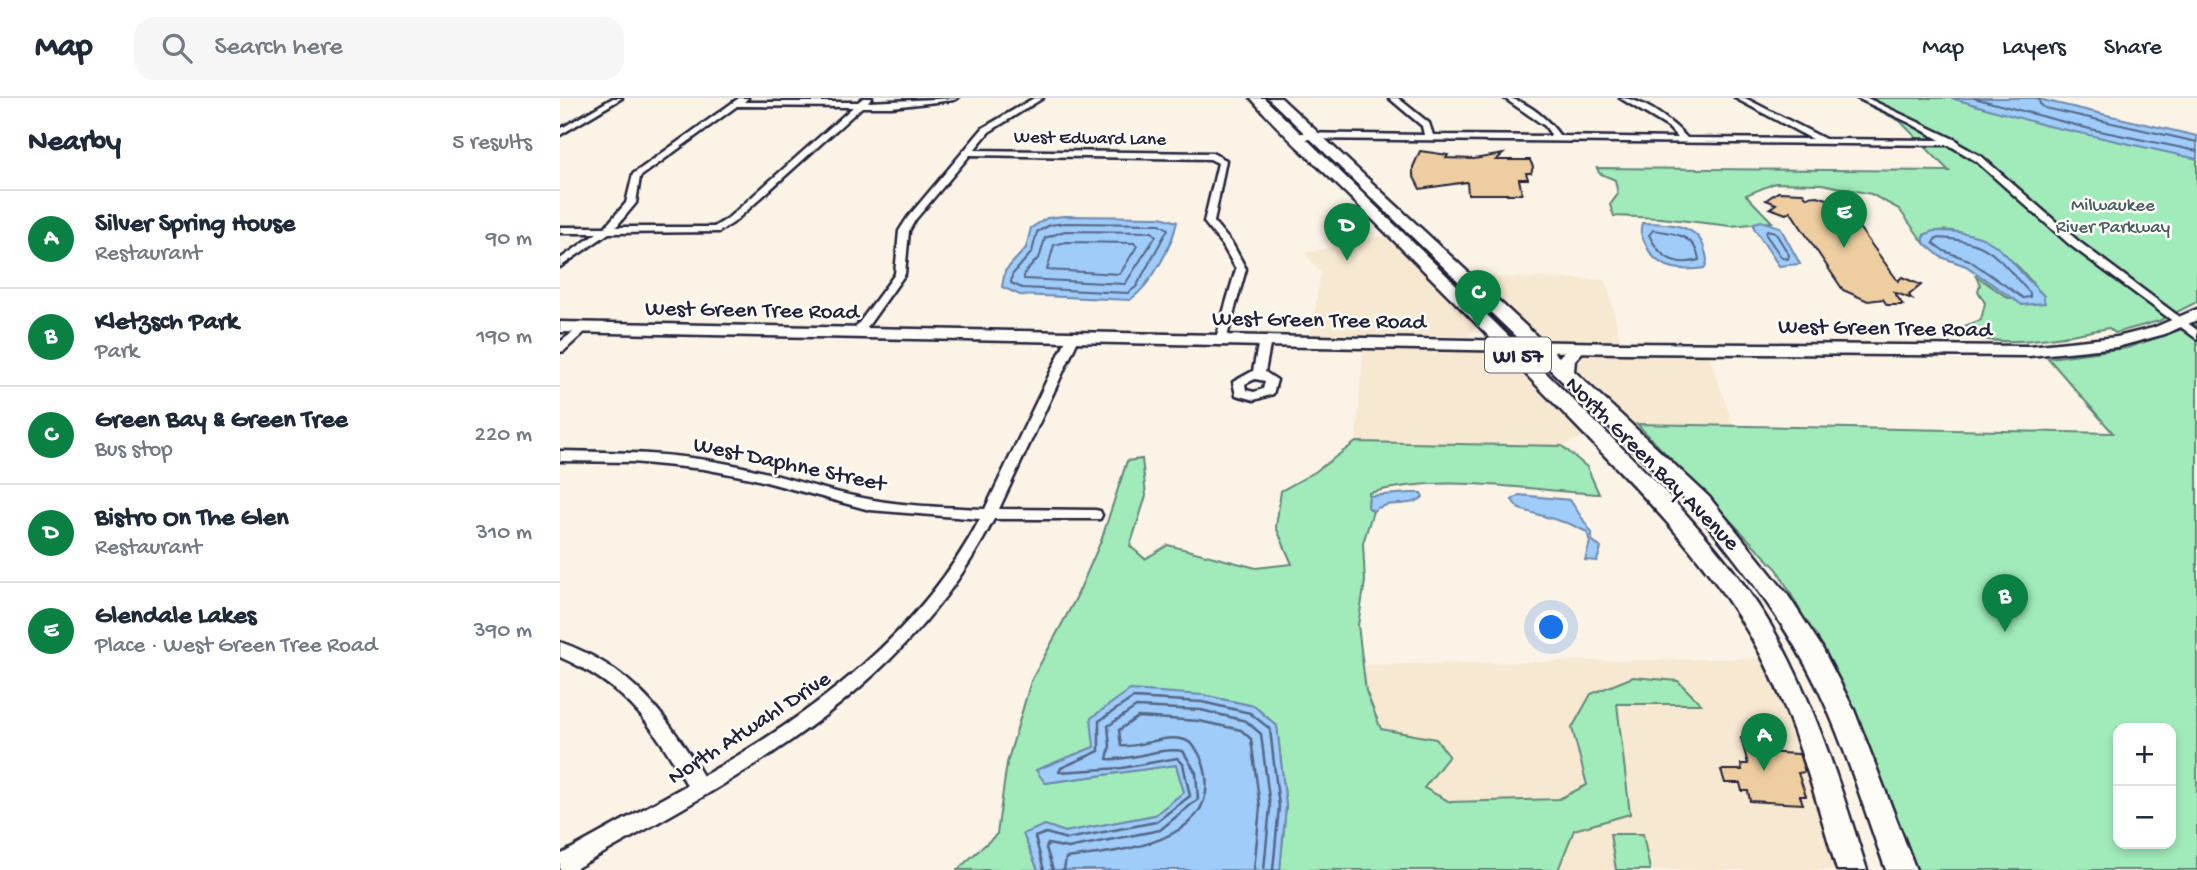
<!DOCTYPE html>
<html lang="en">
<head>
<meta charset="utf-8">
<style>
  body { margin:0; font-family:"Gochi Hand",sans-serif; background:#f6f6f7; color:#1f2937 }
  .controls { position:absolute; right:21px; bottom:21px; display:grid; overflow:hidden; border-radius:14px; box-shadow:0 4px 10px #0003 }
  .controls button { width:63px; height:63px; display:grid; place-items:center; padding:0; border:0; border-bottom:2px solid #e0e1e3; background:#fff; color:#1f2937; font:35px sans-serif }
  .you { position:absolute; left:992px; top:530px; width:24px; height:24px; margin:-18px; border:5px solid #fff; border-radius:50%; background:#1a73e8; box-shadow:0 0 0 10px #1a73e833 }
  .badge { display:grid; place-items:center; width:46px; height:46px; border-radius:50%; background:#0b8043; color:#fff; font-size:23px; font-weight:700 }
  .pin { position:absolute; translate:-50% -58px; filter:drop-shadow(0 2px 4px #0008) }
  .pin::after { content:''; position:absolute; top:37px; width:24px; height:21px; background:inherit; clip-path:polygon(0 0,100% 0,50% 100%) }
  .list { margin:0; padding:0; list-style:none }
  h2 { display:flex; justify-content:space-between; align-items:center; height:91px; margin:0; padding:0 28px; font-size:30px }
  h2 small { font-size:23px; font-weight:400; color:#747a83 }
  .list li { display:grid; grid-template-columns:46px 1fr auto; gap:21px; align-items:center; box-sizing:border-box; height:98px; padding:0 28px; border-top:2px solid #e0e1e3 }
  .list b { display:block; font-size:26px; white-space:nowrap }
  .list p { margin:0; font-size:23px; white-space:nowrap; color:#747a83 }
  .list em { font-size:23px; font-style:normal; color:#747a83 }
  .icon { flex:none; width:38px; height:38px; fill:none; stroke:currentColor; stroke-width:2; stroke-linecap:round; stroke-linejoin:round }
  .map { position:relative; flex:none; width:1637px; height:772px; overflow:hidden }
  header { display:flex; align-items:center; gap:42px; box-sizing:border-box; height:98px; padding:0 35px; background:#fff; border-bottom:2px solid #e0e1e3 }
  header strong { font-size:33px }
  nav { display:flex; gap:38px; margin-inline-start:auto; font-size:24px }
  .search { width:490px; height:63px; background:#f6f6f7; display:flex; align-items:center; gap:18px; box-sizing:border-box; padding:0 24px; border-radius:21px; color:#747a83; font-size:26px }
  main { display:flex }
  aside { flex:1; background:#fff }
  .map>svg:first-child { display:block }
  .built { fill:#f6e8d1 }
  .green { fill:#a1ebba; stroke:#62867a; stroke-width:2; fill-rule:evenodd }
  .water { fill:#9fccf9; stroke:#6d88ad; stroke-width:2 }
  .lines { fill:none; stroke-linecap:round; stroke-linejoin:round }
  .shore-far1 { stroke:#546687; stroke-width:2 }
  .shore { stroke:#546687; stroke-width:2.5 }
  .building { fill:#eecea0; stroke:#22223b; stroke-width:2 }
  .street-casing { stroke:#22223b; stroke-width:5 }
  .secondary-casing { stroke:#22223b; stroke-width:5 }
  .primary-casing { stroke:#22223b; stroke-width:5 }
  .street { fill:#fdfcf7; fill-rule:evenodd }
  .secondary { fill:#fdfcf7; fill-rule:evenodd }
  .primary { fill:#fdfcf7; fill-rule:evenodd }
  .labels { text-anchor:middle; stroke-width:5; stroke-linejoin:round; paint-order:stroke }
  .far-street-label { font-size:19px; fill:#22223b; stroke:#fdfcf7 }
  .far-park-label { font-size:19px; fill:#485e61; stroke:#fdfcf7 }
  .shield { fill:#fdfcf7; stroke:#646373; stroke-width:2 }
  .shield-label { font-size:21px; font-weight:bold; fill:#22223b }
  .street-label { font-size:23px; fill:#22223b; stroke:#fdfcf7 }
</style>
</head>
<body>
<header>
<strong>Map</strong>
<div class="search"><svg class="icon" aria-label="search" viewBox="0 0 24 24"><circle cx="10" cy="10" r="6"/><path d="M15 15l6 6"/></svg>Search here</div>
<nav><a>Map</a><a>Layers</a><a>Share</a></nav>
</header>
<main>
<aside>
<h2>Nearby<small>5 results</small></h2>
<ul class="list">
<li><span class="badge">A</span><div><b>Silver Spring House</b><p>Restaurant</p></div><em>90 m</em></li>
<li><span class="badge">B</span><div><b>Kletzsch Park</b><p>Park</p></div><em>190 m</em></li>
<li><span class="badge">C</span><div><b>Green Bay &amp; Green Tree</b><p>Bus stop</p></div><em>220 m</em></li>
<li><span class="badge">D</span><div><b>Bistro On The Glen</b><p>Restaurant</p></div><em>310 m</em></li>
<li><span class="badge">E</span><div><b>Glendale Lakes</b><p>Place · West Green Tree Road</p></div><em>390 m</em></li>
</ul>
</aside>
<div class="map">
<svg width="1637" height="772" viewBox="0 0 1637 772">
  <rect width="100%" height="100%" fill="#faf3e6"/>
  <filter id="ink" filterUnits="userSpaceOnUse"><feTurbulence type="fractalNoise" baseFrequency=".0143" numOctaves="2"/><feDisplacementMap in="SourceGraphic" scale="14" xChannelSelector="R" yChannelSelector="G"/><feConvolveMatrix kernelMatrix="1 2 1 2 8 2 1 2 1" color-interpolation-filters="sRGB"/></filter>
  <g filter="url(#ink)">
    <!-- built -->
    <g class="built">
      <path d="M827,137l89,91 -7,10 -158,-1 10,-63 -16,-19z"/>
      <path d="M903,178l143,4 16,67h84l27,78 -115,-1 -53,-51 12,-25 -40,-2z"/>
      <path d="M804,243l144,4 79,90 -25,11 -206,-4z"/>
      <path d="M1215,560l77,212h-523l16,-205z"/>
    </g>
    <!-- green -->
    <g class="green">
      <path d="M1294,0h147l196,48v156l-38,19 -44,12 -6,-5c-43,8 -115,24 -155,2l27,-10 4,-17 -7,-12 2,-7 -5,-9 33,23 35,-3c-10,-10 -19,-24 -29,-32 -24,-20 -59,-42 -90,-28v8l-25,-34 -28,-15 -49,-10 -47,-1 -29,12 26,27 -41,4 -70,-8 -47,-2 -4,-11 8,-11 -3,-14 -16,-7 -2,-5 352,3 -49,-50z"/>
      <path d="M1637,226v546h-281l-69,-175 -70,-126 -140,-145 476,9 -65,-75 79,-10zM1558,630h53v116h-53z"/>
      <path d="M796,344l206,4 25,21 12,27c-75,-4 -156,-21 -230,-1l-1,14 5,4 -10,32 2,39 -7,43 8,66 15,38 55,10 13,17 -25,32 26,14 109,-3 28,-14 -15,-57 19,-34 42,-17 45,4 23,23h-84l13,110 -56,16 -16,40h-278l6,-64 -9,-80 -23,-20 -51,-11 -109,52 -57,23 9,13 130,-18 8,27 -29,23 -90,17 -20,-7 -21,9 14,36h-81l40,-36 10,-71 24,-82 45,-83 25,-57 26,-80 15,-2 4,37 -16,50 15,13 23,-14 88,23 36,-4 -16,-37 5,-36 34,-19z"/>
      <path d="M1050,736h33l7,36h-34z"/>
    </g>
    <!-- water -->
    <g class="water">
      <path d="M1391,0h83l163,38v23l-153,-34z"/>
      <path d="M504,118l97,1 16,5c-6,26 -25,62 -47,78l-110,-5 -18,-8 3,-16 21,-23 5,-20 16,-10z"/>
      <path d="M1201,123l19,6 20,37 -21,2 -25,-38v-5z"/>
      <path d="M1082,125c23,0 57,0 63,28 2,7 3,10 0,17 -25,4 -49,1 -59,-23 -4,-8 -7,-13 -4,-22z"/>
      <path d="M1373,133c69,-1 68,24 110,64l2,8 -23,2 -56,-39 -25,-9 -17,-14v-8z"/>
      <path d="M851,395h10l2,4c-13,12 -35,2 -50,14l-5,-4 1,-11z"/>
      <path d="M959,397l51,5 22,33v7l9,8 -4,13 -12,-1 5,-18 -3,-10 -17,-8 -51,-15 -7,-9z"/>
      <path d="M570,592l73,5 51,11 23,20 9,80 -6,64h-242l-15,-36 22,-9 20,7 90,-17 29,-23 -8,-27 -131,18 -9,-13 58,-23 -3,-29z"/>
    </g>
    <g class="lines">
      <!-- shore-far1 -->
      <g class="shore-far1">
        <path d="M1414,0l116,31 107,22"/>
        <path d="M1479,0l1,6 5,4 152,34"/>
        <path d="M505,125l95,1 8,5 -32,58 -8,6 -106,-5 -11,-5 1,-8 20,-23 5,-20 13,-7z"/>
        <path d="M1093,132c21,3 43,5 46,30 -25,7 -39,-3 -50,-25z"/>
        <path d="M1207,132l8,2 14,23 -1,4 -6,-1 -16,-23z"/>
        <path d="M505,133l87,1 4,4 -31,48 -101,-5v-5l16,-18 5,-18z"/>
        <path d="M1376,140c55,2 59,18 94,55v4l-7,1 -54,-38 -25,-9 -11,-8z"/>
        <path d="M506,144l68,1 3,3 -17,28 -73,-4 7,-25z"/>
      </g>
      <!-- shore -->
      <g class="shore">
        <path d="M484,772l-9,-33 11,-4 21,6 89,-17 34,-26 -7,-32 -6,-6 -55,10 -63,4 2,-4 38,-17v-30l34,-23 69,4 48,11 20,16 9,78 -6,63"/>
        <path d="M493,772l-7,-22 2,-4 20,4 92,-18 38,-31 -2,-26 -13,-22c-26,-4 -50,10 -76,8l3,-13 -2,-20 28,-19 65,3 45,11 15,13 9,73 -6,63"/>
        <path d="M504,772l2,-12c48,-6 149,-14 140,-82 -2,-13 -8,-31 -21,-36 -20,-7 -43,8 -64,6l-2,-16 19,-13 61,4 42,9 10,9 9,68 -6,63"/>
      </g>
    </g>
    <!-- building -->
    <g class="building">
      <path d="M860,53l28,4 -2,3 28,1 29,-5 -7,6h34l3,7 -2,6h-5l2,6h-9l3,15h-54l-1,-12 -47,7 -7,-14v-8z"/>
      <path d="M1218,94l25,1 3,4 12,-1 24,8 56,77 4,-4 19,8 -12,10 3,4 -18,-7 9,13h-16l-4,-6 -15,2 -25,-11 -53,-79 -4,3 -16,-6 6,-4 -10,-4z"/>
      <path d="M1181,640h14l4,14 40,2 6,18 -7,1 8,23h-6l3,8 -53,-3 -2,-10h-6l-2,-8h-15l-4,-13h21l-1,-6h7z"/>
    </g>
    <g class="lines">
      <!-- street casing -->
      <g class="street-casing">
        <g id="street">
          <path d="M53,0h9l-62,37v-6z"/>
          <path d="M179,0h9l-4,4h114l5,-4h9l-4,4 90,-4 -4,2 -62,7h-30l-129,116 -14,9 -110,1 -49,34v-8l37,-26h-37v-6h45l21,-24 7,-29zM177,8l116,1 -126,112 -13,8h-98l20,-24 4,-26z"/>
          <path d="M474,0h9l-54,34 -15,18 238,3 14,7 -12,62 19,23 13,24 -20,71 -4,1 -6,-3 20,-69 -13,-23 -19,-24 14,-59 -8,-4 -240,-4 -55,65 -6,11 -4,43 -42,59h-8l-2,-2 42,-57 4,-43 9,-14 75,-89z"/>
          <path d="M829,0h9l31,25 4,12 119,1 -7,-10 -41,-28c21,0 45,22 56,38l118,2 -10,-11 -48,-29c22,0 53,24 67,40l125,1 -77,-41h10l80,41 115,1 -30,-17 -53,-25h10l91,43 1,3 23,13 96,84 119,89v9l-127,-94 -94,-84 -27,-16 -653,-6 -4,-3 4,-3 128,2 -2,-9z"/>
          <path d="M24,226l4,1v4l-24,22 -4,1v-10z"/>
          <path d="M514,235l6,3 -81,173 96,1 5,1 2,4 -2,4h-106c-89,175 -257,259 -421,351h-13v-15l127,-70c-35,-61 -61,-99 -127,-128v-15c71,25 106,72 143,134 110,-62 217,-142 277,-257l-110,-9 -119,-32 -47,-9 -72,-7 -72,-1v-10c57,1 114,2 169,13 42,8 82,23 124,32 43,10 88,11 132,13l83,-173z"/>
          <path d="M705,239l6,3 -6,32 12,8 -4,14 -19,6 -18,-5 -3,-13 20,-11 6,-31zM695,281l10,2 -2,8 -9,3 -8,-2 -1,-6z"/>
        </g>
      </g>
      <!-- secondary casing -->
      <g class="secondary-casing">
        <path id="secondary" d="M1637,211v11l-32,14 -48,13 -88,9 -407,-3 -1062,-21v-10l1062,21 407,3 88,-9 36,-9z"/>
      </g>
      <!-- primary casing -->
      <g class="primary-casing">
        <g id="primary">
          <path d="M691,0h13c101,98 203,196 303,296 72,71 150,143 203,230 45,77 70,162 97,246h-30c-24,-79 -44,-161 -86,-233 -44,-77 -107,-141 -168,-204 -76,-79 -153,-157 -231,-234 -33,-33 -71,-65 -101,-101z"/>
          <path d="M708,0h13l278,259 13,-14h12l3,4 -12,13 -1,11 135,126 78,97 34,52 33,64 62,160h-30c-22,-60 -40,-123 -68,-181 -32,-66 -78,-125 -125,-182z"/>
        </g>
      </g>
      <!-- street -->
      <use href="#street" class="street"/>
      <!-- secondary -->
      <use href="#secondary" class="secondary"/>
      <!-- primary -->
      <use href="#primary" class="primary"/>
    </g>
  </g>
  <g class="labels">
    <!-- far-street labels -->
    <g class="far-street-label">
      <text transform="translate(530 38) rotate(1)" y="7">West Edward Lane</text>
    </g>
    <!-- far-park labels -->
    <g class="far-park-label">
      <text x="1553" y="112">Milwaukee<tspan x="1553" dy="22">River Parkway</tspan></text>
    </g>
    <!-- shield labels -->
    <rect class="shield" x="925" y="239.5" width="66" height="35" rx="5"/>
    <g class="shield-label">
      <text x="958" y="264">WI 57</text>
    </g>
    <!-- street labels -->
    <g class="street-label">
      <text transform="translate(192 210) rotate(1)" y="8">West Green Tree Road</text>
      <text transform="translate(759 220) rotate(1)" y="8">West Green Tree Road</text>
      <text transform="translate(1325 228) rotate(1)" y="8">West Green Tree Road</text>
      <text transform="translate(230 364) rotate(12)" y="8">West Daphne Street</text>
      <text transform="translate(1094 364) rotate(45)" y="8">North Green Bay Avenue</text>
      <text transform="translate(188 628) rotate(-33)" y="8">North Atwahl Drive</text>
    </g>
  </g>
</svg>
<div class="controls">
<button>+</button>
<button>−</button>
</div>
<div class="you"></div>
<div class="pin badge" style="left:1204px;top:673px">A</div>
<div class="pin badge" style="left:1445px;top:534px">B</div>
<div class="pin badge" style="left:918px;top:230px">C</div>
<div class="pin badge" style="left:787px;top:163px">D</div>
<div class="pin badge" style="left:1284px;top:150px">E</div>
</div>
</main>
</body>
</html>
